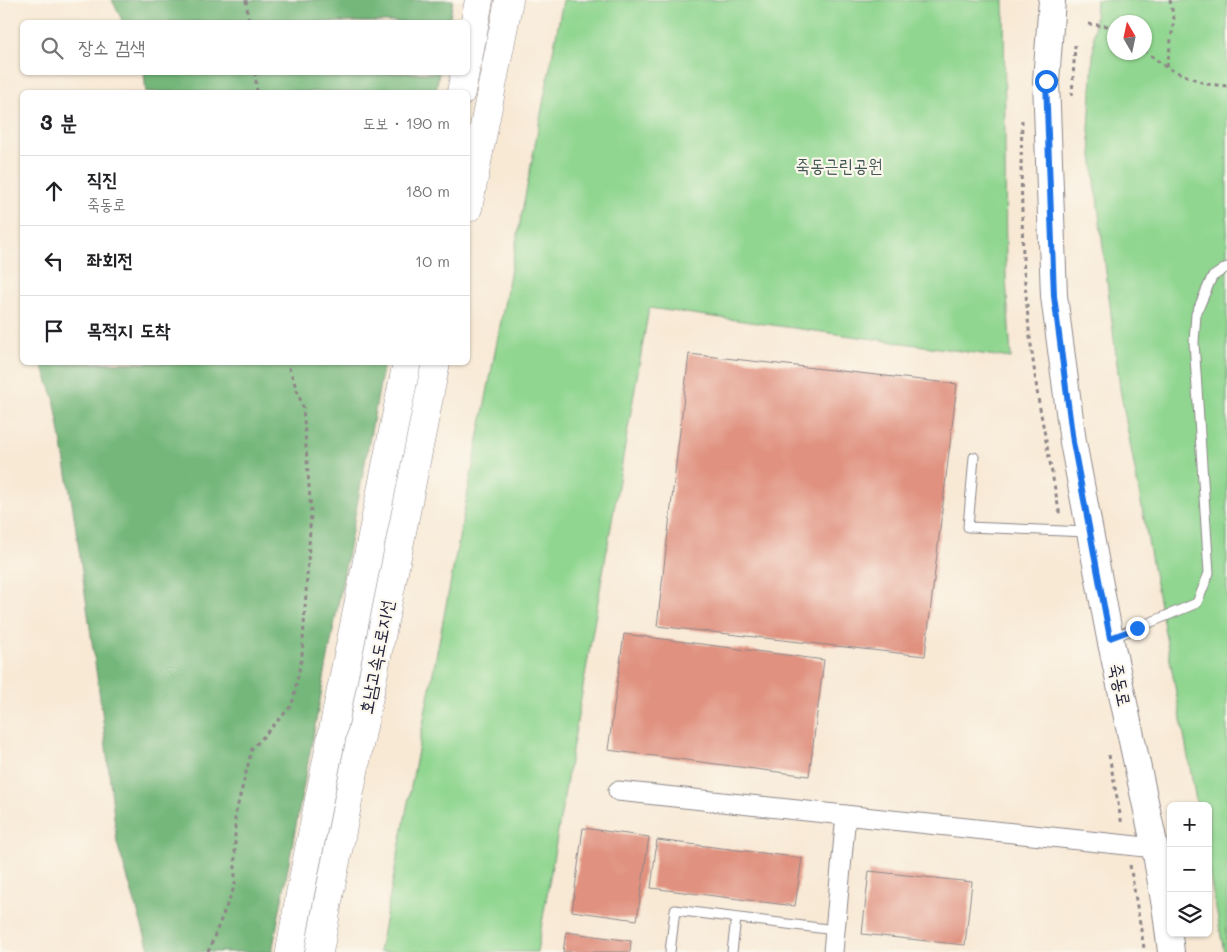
<!DOCTYPE html>
<html lang="ko">
<head>
<meta charset="utf-8">
<style>
  body { margin:0; font-family:Mali,"Poor Story",sans-serif; background:#f2f2f2; color:#202124 }
  .controls { position:absolute; right:15px; bottom:15px; display:grid; overflow:hidden; border-radius:8px; box-shadow:0 1px 4px #0004 }
  .controls button { width:45px; height:45px; display:grid; place-items:center; padding:0; border:0; border-bottom:1px solid #e0e0e0; background:#fff; color:#202124; font:25px sans-serif }
  .compass { position:absolute; left:1107px; top:15px; width:45px; height:45px; border-radius:50%; background:#fff; box-shadow:0 1px 4px #0004; rotate:351deg }
  .stop { position:absolute; width:15px; height:15px; margin:-11px; border:4px solid #1a73e8; border-radius:50%; background:#fff }
  .stop.end { background:#1a73e8; border-color:#fff; box-shadow:0 1px 5px #0008 }
  .list { margin:0; padding:0; list-style:none }
  h2 { display:flex; justify-content:space-between; align-items:center; height:65px; margin:0; padding:0 20px; font-size:21px }
  h2 small { font-size:16px; font-weight:400; color:#757577 }
  .list li { display:grid; grid-template-columns:32px 1fr auto; gap:15px; align-items:center; box-sizing:border-box; height:70px; padding:0 20px; border-top:1px solid #e0e0e0 }
  .list b { display:block; font-size:19px; white-space:nowrap }
  .list p { margin:0; font-size:16px; white-space:nowrap; color:#757577 }
  .list em { font-size:16px; font-style:normal; color:#757577 }
  .icon { flex:none; width:28px; height:28px; fill:none; stroke:currentColor; stroke-width:2; stroke-linecap:round; stroke-linejoin:round }
  .map { position:relative; flex:none; width:1227px; height:952px; overflow:hidden }
  .search { position:absolute; background:#fff; box-shadow:0 1px 4px #0004; left:20px; top:20px; width:450px; height:55px; display:flex; align-items:center; gap:12px; box-sizing:border-box; padding:0 18px; border-radius:8px; color:#757577; font-size:19px }
  .panel { position:absolute; background:#fff; box-shadow:0 1px 4px #0004; left:20px; top:90px; width:450px; height:275px; border-radius:8px }
  .map>svg:first-child { display:block }
  .green { fill:#90d690; stroke:#597c66; fill-rule:evenodd }
  .forest { fill:#74b77a; stroke:#4b6c5a }
  .building { fill:#e0917f }
  .lines { fill:none; stroke-linecap:round; stroke-linejoin:round }
  .lane-casing { stroke:#8d8688; stroke-width:11 }
  .street-casing { stroke:#8d8688; stroke-width:21 }
  .secondary-casing { stroke:#8d8688; stroke-width:28 }
  .highway-casing { stroke:#8d8688; stroke-width:29 }
  .path { stroke:#8d8688; stroke-width:3; stroke-dasharray:4 4; stroke-linecap:butt }
  .lane { stroke:#fff; stroke-width:9 }
  .street { stroke:#fff; stroke-width:19 }
  .secondary { stroke:#fff; stroke-width:26 }
  .highway { stroke:#fff; stroke-width:28 }
  .route { stroke:#1a73e8; stroke-width:6 }
  .labels { text-anchor:middle; stroke-width:4.5; stroke-linejoin:round; paint-order:stroke }
  .park-label { font-size:18px; fill:#435854; stroke:#fbf7ec }
  .street-label { font-size:18px; fill:#22223b; stroke:#fbf7ec }
</style>
</head>
<body>
<div class="map">
<svg width="1227" height="952" viewBox="0 0 1227 952">
  <rect width="100%" height="100%" fill="#fbf7ec"/>
  <filter id="ink" filterUnits="userSpaceOnUse"><feTurbulence type="fractalNoise" baseFrequency=".02" numOctaves="2"/><feDisplacementMap in="SourceGraphic" scale="10" xChannelSelector="R" yChannelSelector="G"/><feConvolveMatrix kernelMatrix="1 2 1 2 8 2 1 2 1" color-interpolation-filters="sRGB"/></filter>
  <filter id="wash" filterUnits="userSpaceOnUse"><feTurbulence type="fractalNoise" baseFrequency=".0096" numOctaves="4" result="noise"/><feDisplacementMap in="SourceGraphic" scale="20" xChannelSelector="R" yChannelSelector="G"/><feGaussianBlur stdDeviation="1.12" result="paint"/><feColorMatrix in="noise" values="0 0 0 0 0 0 0 0 0 0 0 0 0 0 0 0 0 1.4 0 .05"/><feComposite in="paint" operator="in"/></filter>
  <g filter="url(#wash)">
    <rect width="100%" height="100%" fill="#f8e9d5"/>
    <!-- green -->
    <g class="green">
      <path d="M563,0h441l2,277 5,81 -362,-50 -112,644h-158z"/>
      <path d="M1096,0h131v952h-3l-16,-86v-60h-11l-77,-417 -31,-259zM1114,22h30v30h-30z"/>
    </g>
    <!-- forest -->
    <g class="forest">
      <path d="M112,0h341l-4,22h-326z"/>
      <path d="M144,73v-1l295,1 -3,19h-290z"/>
      <path d="M41,363h343l-112,589h-122l-33,-109 -15,-131 -29,-203 -19,-111z"/>
    </g>
    <g id="blocks">
      <!-- building -->
      <g class="building">
        <path d="M689,354l268,30 -32,272 -268,-30z"/>
        <path d="M624,634l200,26 -15,116 -201,-26z"/>
        <path d="M583,828l66,9 -12,83 -65,-9z"/>
        <path d="M657,840l145,18 -7,48 -144,-18z"/>
        <path d="M869,871l103,11 -7,63 -103,-11z"/>
        <path d="M566,932l65,9 -1,11h-67z"/>
      </g>
    </g>
  </g>
  <g filter="url(#ink)">
    <use href="#blocks" fill-opacity="0" stroke="#8d8688" stroke-width="1"/>
    <g class="lines">
      <!-- lane casing -->
      <g class="lane-casing">
        <g id="lane">
          <path d="M974,457l-6,70 119,5"/>
          <path d="M1113,637l24,-9 60,-25 12,-30 -15,-231 2,-28 16,-37 15,-10"/>
          <path d="M670,952l5,-42 160,20"/>
          <path d="M732,952l4,-34"/>
        </g>
      </g>
      <!-- street casing -->
      <g class="street-casing">
        <g id="street">
          <path d="M618,791l537,57"/>
          <path d="M833,952l13,-137"/>
        </g>
      </g>
      <!-- secondary casing -->
      <g class="secondary-casing">
        <path id="secondary" d="M1052,0l-6,81 8,215 19,146 37,196 45,210 11,64 5,40"/>
      </g>
      <!-- highway casing -->
      <g class="highway-casing">
        <g id="highway">
          <path d="M468,59l11,-59"/>
          <path d="M461,92l4,-20"/>
          <path d="M468,208l41,-208"/>
          <path d="M290,952l10,-58 107,-532"/>
          <path d="M319,952l10,-56 107,-534"/>
        </g>
      </g>
      <!-- path -->
      <g class="path">
        <path d="M246,0l3,22"/>
        <path d="M1088,24l20,2 6,4"/>
        <path d="M1144,50l23,18 39,16 21,2"/>
        <path d="M1167,67l7,-48 -4,-19"/>
        <path d="M255,72l2,20"/>
        <path d="M1072,96l3,-51"/>
        <path d="M1022,120l-1,47 2,92 6,71 9,68 22,118"/>
        <path d="M1109,755l13,70"/>
        <path d="M1130,865l14,83"/>
        <path d="M208,952l27,-67v-69l17,-67 40,-44 10,-49 9,-143 -8,-106 -16,-45"/>
      </g>
      <!-- lane -->
      <use href="#lane" class="lane"/>
      <!-- street -->
      <use href="#street" class="street"/>
      <!-- secondary -->
      <use href="#secondary" class="secondary"/>
      <!-- highway -->
      <use href="#highway" class="highway"/>
    </g>
  </g>
  <g class="lines" filter="url(#ink)">
    <!-- route -->
    <path class="route" d="M1046,81l8,215 19,146 37,196 27,-10"/>
  </g>
  <g class="labels">
    <!-- park labels -->
    <g class="park-label">
      <text x="839" y="172">죽동근린공원</text>
    </g>
    <!-- street labels -->
    <g class="street-label">
      <text transform="translate(377 657) rotate(-79)" y="6">호남고속도로지선</text>
      <text transform="translate(1120 685) rotate(78)" y="6">죽동로</text>
    </g>
  </g>
</svg>
<div class="controls">
<button>+</button>
<button>−</button>
<button><svg class="icon" aria-label="layers" viewBox="0 0 24 24"><path d="M12 4l9 5-9 5-9-5zM3 14l9 5 9-5"/></svg></button>
</div>
<svg class="compass" viewBox="-18 -18 36 36"><path d="M0-13l5 13h-10z" fill="#e53935"/><path d="M0 13l5-13h-10z" fill="#757577"/></svg>
<div class="stop" style="left:1046px;top:81px"></div>
<div class="stop end" style="left:1137px;top:628px"></div>
<div class="search"><svg class="icon" aria-label="search" viewBox="0 0 24 24"><circle cx="10" cy="10" r="6"/><path d="M15 15l6 6"/></svg>장소 검색</div>
<section class="panel">
<h2>3 분<small>도보 · 190 m</small></h2>
<ul class="list">
<li><svg class="icon" aria-label="ahead" viewBox="0 0 24 24"><path d="M12 20V5M6 11l6-6 6 6"/></svg><div><b>직진</b><p>죽동로</p></div><em>180 m</em></li>
<li><svg class="icon" aria-label="left" viewBox="0 0 24 24"><path d="M17 20v-9H6M10 6l-5 5 5 5"/></svg><div><b>좌회전</b></div><em>10 m</em></li>
<li><svg class="icon" aria-label="arrive" viewBox="0 0 24 24"><path d="M6 21V4h12l-3 4 3 4H6"/></svg><div><b>목적지 도착</b></div></li>
</ul>
</section>
</div>
</body>
</html>
